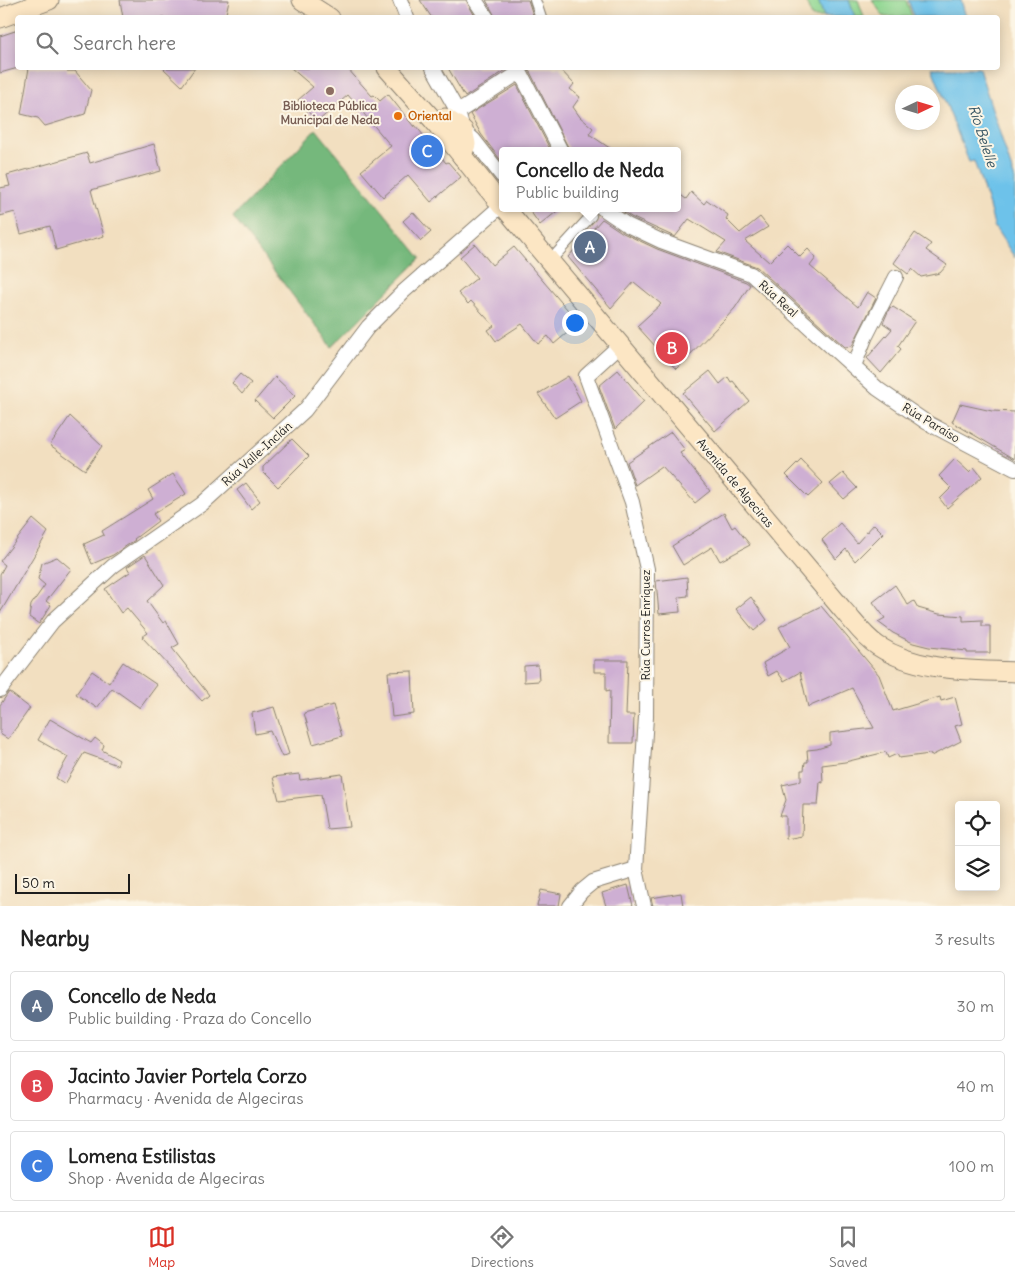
<!DOCTYPE html>
<html lang="en">
<head>
<meta charset="utf-8">
<style>
  body { margin:0; font-family:Delius,sans-serif; background:#f2f2f2; color:#222 }
  .controls { position:absolute; right:15px; bottom:15px; display:grid; overflow:hidden; border-radius:5px; box-shadow:0 2px 12px #0003 }
  .controls button { width:45px; height:45px; display:grid; place-items:center; padding:0; border:0; border-bottom:1px solid #e0e0e0; background:#fff; color:#222; font:25px sans-serif }
  .compass { position:absolute; left:895px; top:85px; width:45px; height:45px; border-radius:50%; background:#fff; box-shadow:0 2px 12px #0003; rotate:86deg }
  .scale { position:absolute; left:15px; bottom:12px; width:115px; box-sizing:border-box; padding-left:5px; border:2px solid #1c1c1c; border-top:0; font-size:14px; line-height:18px; white-space:nowrap; color:#1c1c1c; -webkit-text-stroke:4px #fcf5e5; paint-order:stroke }
  .you { position:absolute; left:574px; top:322px; width:18px; height:18px; margin:-12px; border:4px solid #fff; border-radius:50%; background:#1a73e8; box-shadow:0 0 0 8px #1a73e833 }
  .badge { display:grid; place-items:center; width:32px; height:32px; border-radius:50%; background:#d93025; color:#fff; font-size:16px; font-weight:700 }
  .pin { position:absolute; translate:-50% -50%; border:2px solid #fff; box-shadow:0 1px 5px #0006 }
  .popup { position:absolute; left:499px; top:147px; width:182px; height:65px; box-sizing:border-box; display:grid; place-content:center; border-radius:5px; background:#fff; filter:drop-shadow(0 1px 4px #0005); font-size:16px; white-space:nowrap; color:#767676 }
  .popup b { font-size:19px; color:#222 }
  .popup::after { content:''; position:absolute; left:50%; top:100%; margin-left:-10px; border:10px solid transparent; border-top-color:#fff }
  .list { margin:0; padding:0; list-style:none }
  h2 { display:flex; justify-content:space-between; align-items:center; height:65px; margin:0; padding:0 20px; font-size:21px }
  h2 small { font-size:16px; font-weight:400; color:#767676 }
  .list li { display:grid; grid-template-columns:32px 1fr auto; gap:15px; align-items:center; box-sizing:border-box; height:70px; margin:0 10px 10px; padding:0 10px; border:1px solid #e0e0e0; border-radius:5px }
  .list b { display:block; font-size:19px; white-space:nowrap }
  .list p { margin:0; font-size:16px; white-space:nowrap; color:#767676 }
  .list em { font-size:16px; font-style:normal; color:#767676 }
  .icon { flex:none; width:28px; height:28px; fill:none; stroke:currentColor; stroke-width:2; stroke-linecap:round; stroke-linejoin:round }
  .map { position:relative; flex:none; width:1015px; height:906px; overflow:hidden }
  .search { position:absolute; background:#fff; box-shadow:0 2px 12px #0003; left:15px; right:15px; top:15px; height:55px; display:flex; align-items:center; gap:12px; box-sizing:border-box; padding:0 18px; border-radius:5px; color:#767676; font-size:19px }
  .sheet { height:305px; background:#fff }
  nav { display:flex; justify-content:space-around; align-items:center; box-sizing:border-box; height:70px; border-top:1px solid #e0e0e0; background:#fff; font-size:14px; color:#767676 }
  nav a { display:grid; justify-items:center; gap:2px }
  nav .on { color:#d93025 }
  .map>svg:first-child { display:block }
  .green { fill:#90d792; stroke:#567a57 }
  .forest { fill:#74b87c; stroke:#486a4c }
  .water { fill:#6dc2ea; stroke:#446f83 }
  .building { fill:#ceafd3 }
  .lines { fill:none; stroke-linecap:round; stroke-linejoin:round }
  .pedestrian-casing { stroke:#877e6e; stroke-width:12 }
  .minor-casing { stroke:#877e6e; stroke-width:16 }
  .secondary-casing { stroke:#877e6e; stroke-width:21 }
  .pedestrian { stroke:#fff; stroke-width:10 }
  .minor { stroke:#fff; stroke-width:14 }
  .secondary { stroke:#fce6c4; stroke-width:19 }
  .education-dot { fill:#8d6e63; stroke:#fcf5e5; stroke-width:2 }
  .food-dot { fill:#e8710a; stroke:#fcf5e5; stroke-width:2 }
  .labels { text-anchor:middle; stroke-width:4; stroke-linejoin:round; paint-order:stroke }
  .education-label { font-size:12px; font-weight:bold; fill:#785e54; stroke:#fcf5e5 }
  .food-label { font-size:12px; font-weight:bold; fill:#c56008; stroke:#fcf5e5; text-anchor:start }
  .street-label { font-size:12px; fill:#1c1c1c; stroke:#fcf5e5 }
  .water-label { font-size:14px; font-style:italic; fill:#385664; stroke:#fcf5e5 }
</style>
</head>
<body>
<div class="map">
<svg width="1015" height="906" viewBox="0 0 1015 906">
  <rect width="100%" height="100%" fill="#fcf5e5"/>
  <filter id="ink" filterUnits="userSpaceOnUse"><feTurbulence type="fractalNoise" baseFrequency=".02" numOctaves="2"/><feDisplacementMap in="SourceGraphic" scale="10" xChannelSelector="R" yChannelSelector="G"/><feConvolveMatrix kernelMatrix="1 2 1 2 8 2 1 2 1" color-interpolation-filters="sRGB"/></filter>
  <filter id="wash" filterUnits="userSpaceOnUse"><feTurbulence type="fractalNoise" baseFrequency=".0096" numOctaves="4" result="noise"/><feDisplacementMap in="SourceGraphic" scale="20" xChannelSelector="R" yChannelSelector="G"/><feGaussianBlur stdDeviation="1.12" result="paint"/><feColorMatrix in="noise" values="0 0 0 0 0 0 0 0 0 0 0 0 0 0 0 0 0 1.4 0 .05"/><feComposite in="paint" operator="in"/></filter>
  <g filter="url(#wash)">
    <rect width="100%" height="100%" fill="#f2dfc0"/>
    <!-- green -->
    <g class="green">
      <path d="M805,0h53l6,17h-52z"/>
      <path d="M872,0h34l6,17h-28z"/>
    </g>
    <!-- forest -->
    <path class="forest" d="M316,129l105,129 -89,89 -99,-130z"/>
    <!-- water -->
    <g class="water">
      <path d="M818,0h31l6,17h-31z"/>
      <path d="M908,0h53l5,17h-52z"/>
      <path d="M932,68h47l36,112v78l-21,-32 -5,-20 -15,-45 -5,1z"/>
    </g>
    <g id="blocks">
      <!-- building -->
      <g class="building">
        <path d="M120,0h109l-4,18h-102z"/>
        <path d="M420,0h46l10,18h-44z"/>
        <path d="M486,0h42l6,18h-38z"/>
        <path d="M18,30v38l-18,5v-37z"/>
        <path d="M29,68h38v3h8l16,19 -6,24 -40,12 -7,-8 -17,-4z"/>
        <path d="M163,68h32l-13,18z"/>
        <path d="M291,68h56l25,28 2,-1 6,6 8,-7 26,33 1,-2 31,38 2,-1 13,15 -30,25 -23,-27 -25,22 -22,-26 30,-25 -43,-51 -31,27 -19,-22 15,-13z"/>
        <path d="M448,68h61l-44,29z"/>
        <path d="M528,68h31l15,16 -4,5 10,8 -7,10 7,10 13,11 -4,6 25,17h-44z"/>
        <path d="M517,85l34,66h-49v11l-21,-28 -11,-20z"/>
        <path d="M154,144l7,27 -70,19 13,46 -48,14 -6,-24 -29,8 -6,-22 -15,4v-28l10,-2 -3,-11 80,-22 3,10z"/>
        <path d="M691,192l13,12 3,-4 21,15 -2,4 14,14 20,-16 8,10 -23,14 24,21 18,-18 13,13 8,-8 8,9 -6,8 48,41 9,-15 9,6 -24,48 -7,1 -88,-80 -40,-15 9,-10 -37,-23 -14,18 -44,-20 -13,-9h60v-15l8,6z"/>
        <path d="M528,208h33l-21,17z"/>
        <path d="M413,212l18,20 -10,9 -18,-20z"/>
        <path d="M602,219l21,14 34,16 89,33 4,3 -15,23 -9,10 -50,51 -39,-43 24,-22 -27,-22 -23,26 -43,-51z"/>
        <path d="M915,233l16,11 -5,6 21,15 -7,8 -19,4 -9,-8 -4,5 -14,-11z"/>
        <path d="M475,244l17,21 22,-18 65,76 -25,21 -6,-8 -10,8 -16,-20 -26,17 -8,-11 6,-4 -23,-25 -3,3 -10,-11 19,-15 -17,-21z"/>
        <path d="M890,307l2,1 1,-1 22,14 -17,25 3,3 -20,24 -14,-15 25,-29 -9,-6z"/>
        <path d="M618,370l26,31 -29,28 -16,-43z"/>
        <path d="M710,371l10,13 8,-7 3,5 2,-1 16,20 -34,30 -32,-38z"/>
        <path d="M240,374l11,9 -9,11 -10,-11z"/>
        <path d="M568,376l13,25 -26,17 -17,-24z"/>
        <path d="M275,377l20,19 -22,22 -18,-17z"/>
        <path d="M960,404l32,7 23,1v47l-63,-37z"/>
        <path d="M70,416l32,30 -17,24 -35,-25z"/>
        <path d="M671,432l14,18 -5,3 30,38 -15,12 -33,-37 -27,19 -8,-23z"/>
        <path d="M292,439l17,17 -31,31 -15,-15v-5z"/>
        <path d="M955,459l14,13 5,-5 8,10 -35,31 -7,-9 11,-11 -12,-12z"/>
        <path d="M801,460l22,23 -15,14 -22,-22z"/>
        <path d="M843,473l14,15 -13,11 -14,-15z"/>
        <path d="M173,474l13,20 -33,20 5,7 -24,18 1,1 -22,15 -21,9 -8,-20 20,-9 -2,-4 51,-32 -5,-9z"/>
        <path d="M246,483l14,18 -9,8 -14,-19z"/>
        <path d="M724,513l8,15 3,-2 15,19 -30,16 -8,-14 -29,18 -11,-19z"/>
        <path d="M33,519l15,13 -48,81v-39l5,-9 -5,-4z"/>
        <path d="M840,523l17,20 17,-19 9,9 -28,28 -9,-12 -10,10 -14,-19z"/>
        <path d="M145,555l19,30 -17,16 16,22 3,-2 13,23 -7,4 37,47 -7,6 -60,-64 6,-4 -21,-25 -6,5 -16,-24 25,-17 -3,-5z"/>
        <path d="M57,557l14,12 -25,32 5,4 -12,19 -10,-7 2,-12 14,-20 -7,-6 4,-16z"/>
        <path d="M687,577l1,19 -9,1 1,15 -21,2 -3,-33z"/>
        <path d="M895,585l13,20 6,-4 4,7 21,6 24,2v5l19,-1v6h8v27h-23v-2l-38,-4 -16,-4 -20,-10 -15,-11 7,-4 -12,-16z"/>
        <path d="M751,597l16,23 -13,11 -18,-22z"/>
        <path d="M821,606l58,69 14,36 47,-14 1,4 14,-4 7,27 -7,2 6,15 -30,15 -1,-2 -31,4 -2,-4 -9,4 -2,-6 -41,10 -23,3 1,18 -3,-1 -2,23h-15l-1,31 -16,3v-23h-6l6,-16 -4,-15 19,-4v-11h3l1,-8h3l-1,-12 10,-1 13,-4v-12l44,-5 -22,-40 -44,19 -8,-35 -16,9 -7,-10 -9,5 -5,-13 27,-16 -11,-20z"/>
        <path d="M594,660h34l-2,55h8l-1,28h-24l1,-53 -4,1v-19h-12z"/>
        <path d="M123,662l34,23 -17,23 -28,-20 -15,20 -21,-14 16,-23 17,12z"/>
        <path d="M538,665l1,16 -15,1v-16z"/>
        <path d="M412,671l2,43 -22,3 -4,-45z"/>
        <path d="M9,692l21,16 -22,31 -8,-5v-29z"/>
        <path d="M333,705l9,31 -29,8 -9,-31z"/>
        <path d="M274,707l15,47 -7,3 -12,-26 -15,3 -3,-21z"/>
        <path d="M50,719l41,24 4,-5 9,7 -2,5 17,10 -2,5 -33,-12 -19,31 -9,-6 12,-21 -30,-17z"/>
        <path d="M299,774l1,6 42,-6 8,53 -23,2 -6,-34 -42,5 -6,-23z"/>
        <path d="M628,885l5,21h-27l-4,-13z"/>
        <path d="M541,890l20,4 -2,12h-22z"/>
        <path d="M681,893l2,13h-30l-2,-8z"/>
      </g>
    </g>
  </g>
  <g filter="url(#ink)">
    <use href="#blocks" fill-opacity="0" stroke="#877e6e" stroke-width="1"/>
    <g class="lines">
      <!-- pedestrian casing -->
      <g class="pedestrian-casing">
        <g id="pedestrian">
          <path d="M535,0l6,18"/>
          <path d="M549,262l42,-46"/>
        </g>
      </g>
      <!-- minor casing -->
      <g class="minor-casing">
        <g id="minor">
          <path d="M400,0l7,18"/>
          <path d="M475,0l12,18"/>
          <path d="M433,68l25,44 5,18 11,10 28,36"/>
          <path d="M518,68l43,83"/>
          <path d="M458,112l62,-40"/>
          <path d="M602,208l25,17 34,16 90,33 127,115 48,33 89,47"/>
          <path d="M620,345l-34,31 46,126 15,67 -1,148 -10,152 8,37"/>
          <path d="M854,366l11,-28 31,-61"/>
          <path d="M0,690l53,-69 60,-55 89,-62 103,-94 63,-83 35,-35 99,-87"/>
          <path d="M570,906l12,-15 11,-9 43,-13"/>
        </g>
      </g>
      <!-- secondary casing -->
      <g class="secondary-casing">
        <g id="secondary">
          <path d="M302,0l28,18"/>
          <path d="M0,18l49,-18"/>
          <path d="M387,68l48,54 67,84"/>
          <path d="M435,122l10,-4 18,12 3,14 -4,12"/>
          <path d="M505,208l338,402c11,12 21,27 35,36 40,26 91,24 137,26"/>
        </g>
      </g>
      <!-- pedestrian -->
      <use href="#pedestrian" class="pedestrian"/>
      <!-- minor -->
      <use href="#minor" class="minor"/>
      <!-- secondary -->
      <use href="#secondary" class="secondary"/>
    </g>
  </g>
  <!-- markers -->
  <circle class="education-dot" cx="330" cy="91" r="5"/>
  <circle class="food-dot" cx="398" cy="116" r="5"/>
  <g class="labels">
    <!-- education labels -->
    <g class="education-label">
      <text x="330" y="110">Biblioteca Pública<tspan x="330" dy="14">Municipal de Neda</tspan></text>
    </g>
    <!-- food labels -->
    <g class="food-label">
      <text x="408" y="120">Oriental</text>
    </g>
    <!-- street labels -->
    <g class="street-label">
      <text transform="translate(778 299) rotate(42)" y="4">Rúa Real</text>
      <text transform="translate(931 423) rotate(31)" y="4">Rúa Paraíso</text>
      <text transform="translate(257 454) rotate(-42)" y="4">Rúa Valle-Inclán</text>
      <text transform="translate(735 483) rotate(50)" y="4">Avenida de Algeciras</text>
      <text transform="translate(646 625) rotate(-90)" y="4">Rúa Curros Enríquez</text>
    </g>
    <!-- water labels -->
    <g class="water-label">
      <text transform="translate(983 136) rotate(72)" y="5">Río Belelle</text>
    </g>
  </g>
</svg>
<div class="controls">
<button><svg class="icon" aria-label="locate" viewBox="0 0 24 24"><circle cx="12" cy="12" r="6"/><path d="M12 2v4M12 18v4M2 12h4M18 12h4"/></svg></button>
<button><svg class="icon" aria-label="layers" viewBox="0 0 24 24"><path d="M12 4l9 5-9 5-9-5zM3 14l9 5 9-5"/></svg></button>
</div>
<svg class="compass" viewBox="-18 -18 36 36"><path d="M0-13l5 13h-10z" fill="#e53935"/><path d="M0 13l5-13h-10z" fill="#767676"/></svg>
<div class="scale">50 m</div>
<div class="you"></div>
<div class="pin badge" style="left:590px;top:247px;background:#5c6f8a">A</div>
<div class="popup"><b>Concello de Neda</b>Public building</div>
<div class="pin badge" style="left:672px;top:348px;background:#e0444e">B</div>
<div class="pin badge" style="left:427px;top:151px;background:#3f7fe0">C</div>
<div class="search"><svg class="icon" aria-label="search" viewBox="0 0 24 24"><circle cx="10" cy="10" r="6"/><path d="M15 15l6 6"/></svg>Search here</div>
</div>
<section class="sheet">
<h2>Nearby<small>3 results</small></h2>
<ul class="list">
<li><span class="badge" style="background:#5c6f8a">A</span><div><b>Concello de Neda</b><p>Public building · Praza do Concello</p></div><em>30 m</em></li>
<li><span class="badge" style="background:#e0444e">B</span><div><b>Jacinto Javier Portela Corzo</b><p>Pharmacy · Avenida de Algeciras</p></div><em>40 m</em></li>
<li><span class="badge" style="background:#3f7fe0">C</span><div><b>Lomena Estilistas</b><p>Shop · Avenida de Algeciras</p></div><em>100 m</em></li>
</ul>
</section>
<nav>
<a class="on"><svg class="icon" aria-label="map" viewBox="0 0 24 24"><path d="M3 6l6-2 6 2 6-2v14l-6 2-6-2-6 2zM9 4v14M15 6v14"/></svg>Map</a>
<a><svg class="icon" aria-label="directions" viewBox="0 0 24 24"><path d="M12 3l9 9-9 9-9-9zM9 14v-3h6M13 9l2 2-2 2"/></svg>Directions</a>
<a><svg class="icon" aria-label="saved" viewBox="0 0 24 24"><path d="M7 4h10v16l-5-4-5 4z"/></svg>Saved</a>
</nav>
</body>
</html>
